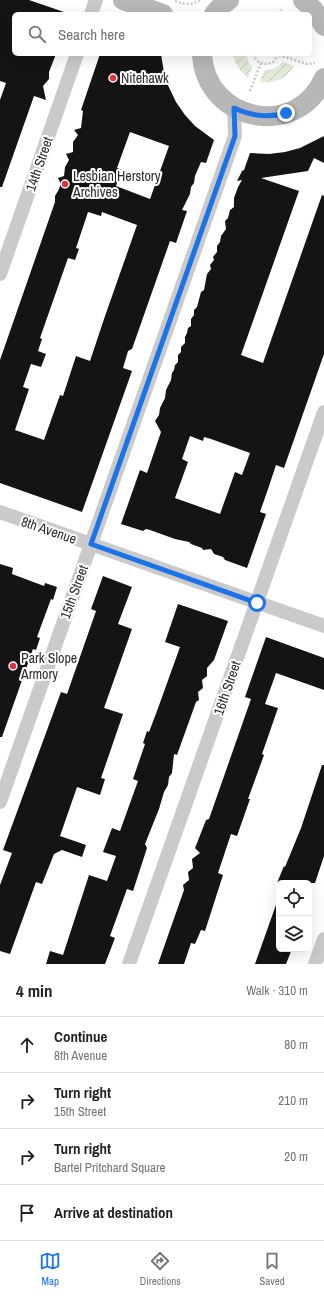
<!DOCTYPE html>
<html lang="en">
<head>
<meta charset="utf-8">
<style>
  body { margin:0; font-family:"Archivo Narrow",sans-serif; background:#f6f6f6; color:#202124 }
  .controls { position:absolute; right:12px; bottom:12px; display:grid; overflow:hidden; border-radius:6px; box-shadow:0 4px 16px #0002 }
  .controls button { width:36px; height:36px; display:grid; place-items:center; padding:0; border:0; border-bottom:1px solid #e0e0e0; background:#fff; color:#202124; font:20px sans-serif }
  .stop { position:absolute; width:12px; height:12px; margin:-9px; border:3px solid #1a73e8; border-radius:50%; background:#fff }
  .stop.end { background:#1a73e8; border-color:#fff; box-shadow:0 1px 4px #0008 }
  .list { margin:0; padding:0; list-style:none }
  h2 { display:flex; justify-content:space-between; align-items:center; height:52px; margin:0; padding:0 16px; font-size:17px }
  h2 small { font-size:13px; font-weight:400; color:#757577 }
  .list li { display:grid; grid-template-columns:26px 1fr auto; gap:12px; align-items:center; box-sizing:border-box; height:56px; padding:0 16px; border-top:1px solid #e0e0e0 }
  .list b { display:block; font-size:15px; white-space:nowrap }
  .list p { margin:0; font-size:13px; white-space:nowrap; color:#757577 }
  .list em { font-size:13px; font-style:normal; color:#757577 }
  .icon { flex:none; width:22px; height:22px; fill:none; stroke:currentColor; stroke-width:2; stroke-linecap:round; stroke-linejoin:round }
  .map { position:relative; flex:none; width:324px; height:964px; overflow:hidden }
  .search { position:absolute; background:#fff; box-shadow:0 4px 16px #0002; left:12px; right:12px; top:12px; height:44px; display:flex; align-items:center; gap:10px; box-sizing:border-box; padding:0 14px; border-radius:6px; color:#757577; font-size:15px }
  .sheet { height:276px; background:#fff }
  nav { display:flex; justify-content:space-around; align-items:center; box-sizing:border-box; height:56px; border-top:1px solid #e0e0e0; background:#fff; font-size:11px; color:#757577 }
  nav a { display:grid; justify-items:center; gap:2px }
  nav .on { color:#1a73e8 }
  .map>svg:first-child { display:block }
  .garden { fill:url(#garden-furrows) }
  .building { fill:#141414; fill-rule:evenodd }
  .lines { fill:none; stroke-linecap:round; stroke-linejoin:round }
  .path { stroke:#cacaca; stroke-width:2.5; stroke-dasharray:2 2; stroke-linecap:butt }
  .street { stroke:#cacaca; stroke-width:14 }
  .secondary { stroke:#b7b7b7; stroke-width:20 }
  .route { stroke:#1a73e8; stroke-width:5 }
  .poi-dot { fill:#e23147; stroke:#fff; stroke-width:1.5 }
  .labels { text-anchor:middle; stroke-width:4; stroke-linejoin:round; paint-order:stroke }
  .poi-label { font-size:14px; fill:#2d2d2d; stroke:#fff; text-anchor:start }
  .street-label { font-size:14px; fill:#2d2d2d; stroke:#fff }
</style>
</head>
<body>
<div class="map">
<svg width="324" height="964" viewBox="0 0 324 964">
  <defs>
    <pattern id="garden-furrows" width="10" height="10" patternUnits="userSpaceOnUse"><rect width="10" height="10" fill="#e4ebdb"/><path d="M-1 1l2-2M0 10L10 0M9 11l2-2" fill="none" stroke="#c4cabc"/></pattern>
  </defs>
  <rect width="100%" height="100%" fill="#fff"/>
  <!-- garden -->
  <g class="garden">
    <path d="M233,54h13l3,9 3,4 -4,11c-8,-7 -13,-13 -15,-24z"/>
    <path d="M283,62l11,4c-10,14 -17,17 -34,16l4,-11c8,-1 13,-3 19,-9z"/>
  </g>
  <!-- building -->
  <g class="building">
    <path d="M0,0h29l35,12v2h-50v40h42l-7,18v7l-6,7 3,14 -12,-4 -32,91h-2v-87l6,-17 -6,-2z"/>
    <path d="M100,54h61l4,25 11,23 9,13 10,11 19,14 -8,23 -5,-1 -6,14 -1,7 -3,4 -1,7 -8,16 5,1 -11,32 -6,-2 -38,108 -4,2 -5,17 9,3 -50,141 -82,-29v-123l55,-158v-6l3,-5 3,-7 -3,-6 6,-2 1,-9 4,-7 -3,-6 7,-2v-10l5,-7 -4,-5 7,-2 2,-17 -2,-1zM130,132l39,14 -19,53 -34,-13 6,-16 -5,-2zM88,212l13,4 1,-4 35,13 -33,94 -14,42 -14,-5 -13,40 -3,-1 -16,45 -29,-10 14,-41 -6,-2 8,-23 10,3 5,-13 -8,-3 4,-12 -2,-1 28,-80 7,2 4,-11 -3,-1z"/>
    <path d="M324,136v27l-10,-5 -6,13 -47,7 38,13 -58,164 22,8 59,-168 2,1v158l-40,114 -8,-3 -8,24 -8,23 6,2 -19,54 -22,-8 -2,-3 -9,-3 -3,-5 -8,1 -1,-2 -11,-4 -2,-2 -14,-3 -25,-9 -4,-1 -3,2 -22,-7 19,-54 7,3 14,-41 -6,-11 4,-6 1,-7 5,-10 1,-8 5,-10 1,-7 2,-3 1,-5 3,-3v-7l3,-3v-5l4,-4v-6l2,-4 1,-5 3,-2v-7l3,-4v-5l3,-3 4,-15 3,-2 3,-16 4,-5 -1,-4 4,-5 -1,-3 4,-5v-6l3,-4 1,-6 5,-7 -1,-8 3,-3 2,-8 4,-3v-9l4,-11 4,-7 -5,1 5,-10 2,-1 6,-17 19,1 16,-2 15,-4zM190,436l13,5 1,-4 7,2 39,14 -8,22 -7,-3 -15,42 -45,-16 13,-36 -6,-3z"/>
    <path d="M0,564l13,4 -1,6 32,12 1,-3 12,4 -4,13 -2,-1 -14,38 3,1 -4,12 -3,-1 -31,88h-2z"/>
    <path d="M103,576l29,11 -14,37 14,5 -28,79 19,6 -22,64 4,1 -5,16 -23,-8 -17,49 26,9 -4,12 -20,-7 -8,4 -12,30 -6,-2 -26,72 -10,-3v-66l12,-32 -9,-3 58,-158 6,2 29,-83 -5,-2z"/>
    <path d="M178,604l50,17 -14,39 -7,8v8l-5,4 1,8 -5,4 1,8 -3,2 -19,53 -3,-1 -2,19 -3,4 -1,8 -4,7 -5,17 -14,35 2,4 -14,43 -6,-2 -17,47 5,2 -10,26h-59l4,-13 13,4 26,-80 18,6 9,-25 -13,-4 9,-24 8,3 18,-50 -5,-2 12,-35 -2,-1 4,-12 2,1 8,-21 23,-64 -15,-5z"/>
    <path d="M266,637l58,21v32l-48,-17 -11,31 13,4 -16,46 2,1 -16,44h2l-13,37 -6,-2 -13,39 5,2 -18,56 -4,-1 -6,14 -4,-1 -7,21h-26l26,-74 -1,-5 6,-5 -1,-8 5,-4 -1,-9 8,-6 -5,-5 2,-5 9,-23 3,-1 42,-120 -6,-2z"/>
    <path d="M322,765h2v91l-9,27h-38l7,-17 1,1 16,-39z"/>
    <path d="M277,902h2v47h13l-6,15h-31z"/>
  </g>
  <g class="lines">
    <!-- path -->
    <g class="path">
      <path d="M175,1c9,3 17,5 25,-1"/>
      <path d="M279,14l2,-5"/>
      <path d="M253,54c3,9 11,12 20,8l6,-8"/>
      <path d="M279,55l28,9 8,-1"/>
      <path d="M250,91l11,-28"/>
    </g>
    <!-- street -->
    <g class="street">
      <path d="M91,14l5,-14"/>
      <path d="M0,274l77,-220"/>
      <path d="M0,512l324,114"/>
      <path d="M0,802l235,-666 -1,-28"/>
      <path d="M129,964l195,-552"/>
      <path d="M315,964l9,-25"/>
    </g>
    <!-- secondary -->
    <g class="secondary">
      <path d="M123,0l40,14"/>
      <path d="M303,0l11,10 10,16"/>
      <path d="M214,14l7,-8 8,-6"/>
      <path d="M202,54c3,67 95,87 122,24"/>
    </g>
  </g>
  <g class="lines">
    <!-- route -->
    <path class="route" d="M257,603l-166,-59 144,-408 -1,-28c18,8 33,10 52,5"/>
  </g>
  <!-- markers -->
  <g class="poi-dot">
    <circle cx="113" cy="78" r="4"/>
    <circle cx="65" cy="184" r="4"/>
    <circle cx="13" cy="666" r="4"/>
  </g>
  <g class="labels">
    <!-- poi labels -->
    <g class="poi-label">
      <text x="121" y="83">Nitehawk</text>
      <text x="73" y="181">Lesbian Herstory<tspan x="73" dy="16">Archives</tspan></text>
      <text x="21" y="663">Park Slope<tspan x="21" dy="16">Armory</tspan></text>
    </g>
    <!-- street labels -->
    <g class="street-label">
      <text transform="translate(39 164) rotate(-71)" y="5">14th Street</text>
      <text transform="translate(49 530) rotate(19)" y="5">8th Avenue</text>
      <text transform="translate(74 592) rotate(-70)" y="5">15th Street</text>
      <text transform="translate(227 688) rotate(-71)" y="5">16th Street</text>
    </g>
  </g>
</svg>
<div class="controls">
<button><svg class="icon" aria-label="locate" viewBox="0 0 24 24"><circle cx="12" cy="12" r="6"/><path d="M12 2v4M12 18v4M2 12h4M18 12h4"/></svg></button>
<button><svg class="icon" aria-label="layers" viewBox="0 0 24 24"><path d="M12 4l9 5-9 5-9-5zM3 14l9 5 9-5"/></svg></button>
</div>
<div class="stop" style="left:257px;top:603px"></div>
<div class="stop end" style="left:286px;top:113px"></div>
<div class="search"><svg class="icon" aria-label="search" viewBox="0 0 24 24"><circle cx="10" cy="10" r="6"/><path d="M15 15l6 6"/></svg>Search here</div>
</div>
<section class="sheet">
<h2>4 min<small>Walk · 310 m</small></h2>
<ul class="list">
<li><svg class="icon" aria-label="ahead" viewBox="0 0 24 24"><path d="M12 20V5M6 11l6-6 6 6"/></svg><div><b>Continue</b><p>8th Avenue</p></div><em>80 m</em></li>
<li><svg class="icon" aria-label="right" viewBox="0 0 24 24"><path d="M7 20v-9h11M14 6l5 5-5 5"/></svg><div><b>Turn right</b><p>15th Street</p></div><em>210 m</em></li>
<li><svg class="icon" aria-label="right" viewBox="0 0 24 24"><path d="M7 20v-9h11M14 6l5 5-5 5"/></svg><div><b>Turn right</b><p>Bartel Pritchard Square</p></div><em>20 m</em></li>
<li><svg class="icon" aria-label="arrive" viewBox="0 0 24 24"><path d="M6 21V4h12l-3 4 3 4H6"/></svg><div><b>Arrive at destination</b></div></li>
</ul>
</section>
<nav>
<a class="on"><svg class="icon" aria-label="map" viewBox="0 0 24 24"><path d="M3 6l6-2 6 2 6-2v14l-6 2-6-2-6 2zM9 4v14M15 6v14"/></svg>Map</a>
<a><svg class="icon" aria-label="directions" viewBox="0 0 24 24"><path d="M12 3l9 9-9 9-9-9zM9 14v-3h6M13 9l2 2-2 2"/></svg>Directions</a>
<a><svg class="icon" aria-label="saved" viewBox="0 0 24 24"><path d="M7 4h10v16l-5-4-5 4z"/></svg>Saved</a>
</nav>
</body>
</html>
